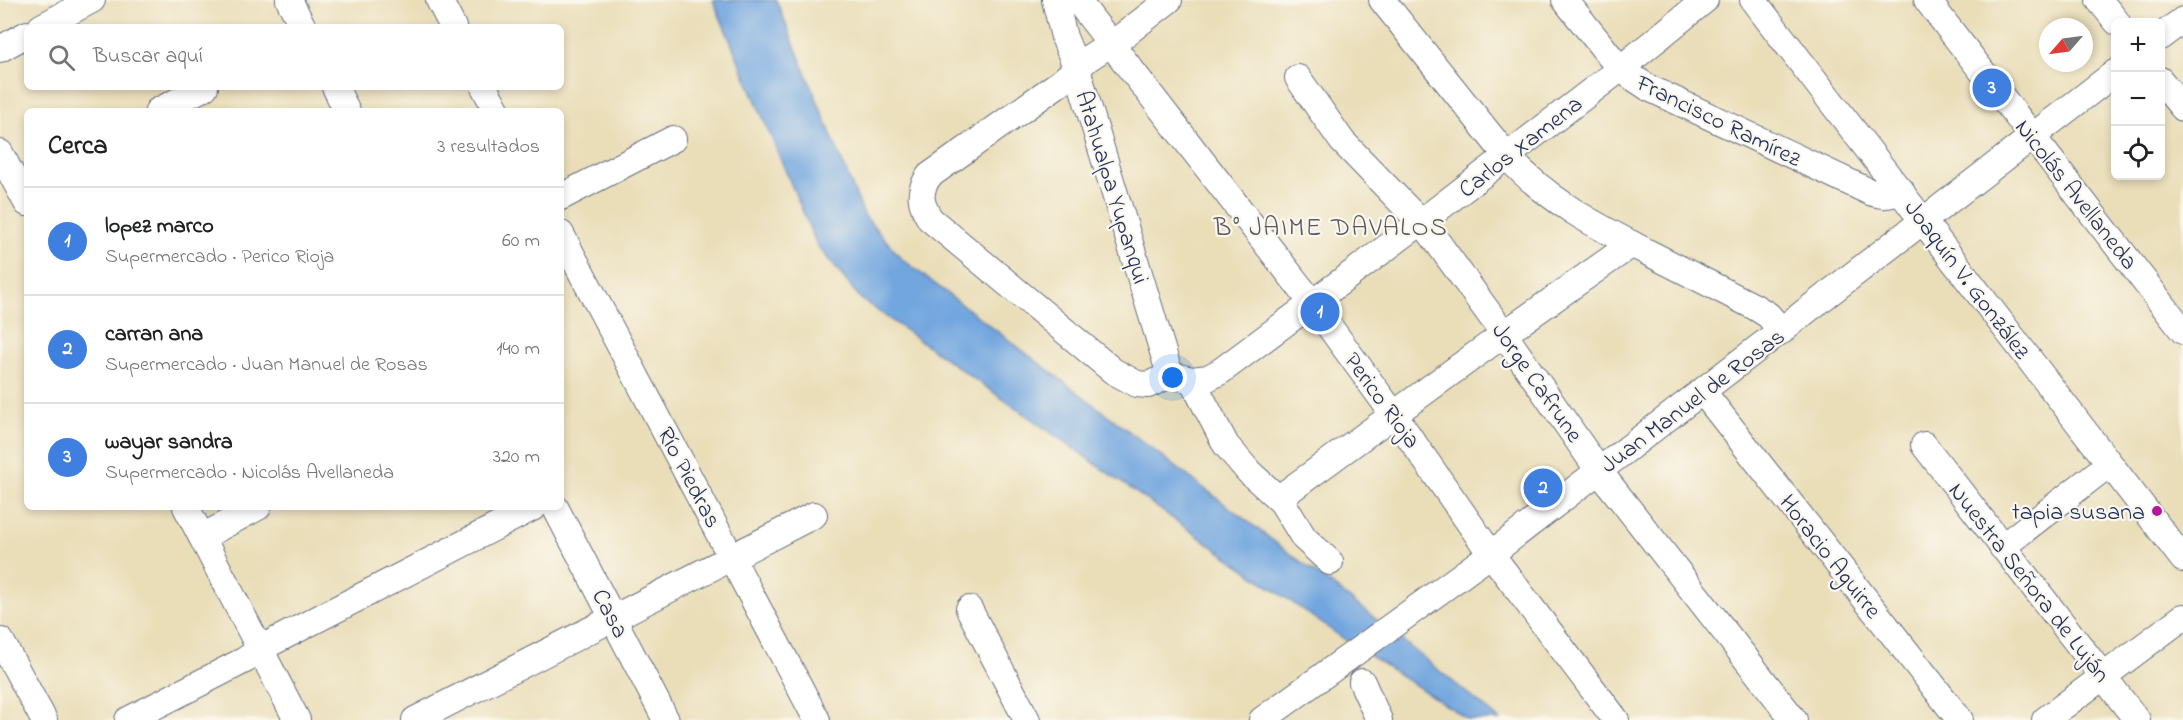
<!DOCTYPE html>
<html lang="es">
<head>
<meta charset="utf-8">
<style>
  body { margin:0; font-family:"Indie Flower",sans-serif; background:#f2f2f2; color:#202124 }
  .controls { position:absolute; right:18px; top:18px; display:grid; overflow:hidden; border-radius:9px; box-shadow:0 3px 9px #0003 }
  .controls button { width:54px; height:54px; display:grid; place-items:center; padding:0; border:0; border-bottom:2px solid #e0e0e0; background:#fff; color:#202124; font:30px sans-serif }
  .compass { position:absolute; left:2039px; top:18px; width:54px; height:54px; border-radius:50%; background:#fff; box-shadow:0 3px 9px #0003; rotate:242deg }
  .you { position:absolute; left:1173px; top:378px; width:21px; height:21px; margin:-15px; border:4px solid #fff; border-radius:50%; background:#1a73e8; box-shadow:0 0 0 9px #1a73e833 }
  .badge { display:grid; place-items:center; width:39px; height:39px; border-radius:50%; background:#b5179e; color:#fff; font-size:20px; font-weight:700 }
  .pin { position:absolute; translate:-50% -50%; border:3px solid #fff; box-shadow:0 2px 6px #0006 }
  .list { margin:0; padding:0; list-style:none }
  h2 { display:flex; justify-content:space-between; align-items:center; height:78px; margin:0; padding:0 24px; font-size:26px }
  h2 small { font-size:20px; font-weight:400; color:#757577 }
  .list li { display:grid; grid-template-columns:39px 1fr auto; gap:18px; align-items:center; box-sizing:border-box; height:108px; padding:0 24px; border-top:2px solid #e0e0e0 }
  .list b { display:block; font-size:22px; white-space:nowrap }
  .list p { margin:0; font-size:20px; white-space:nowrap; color:#757577 }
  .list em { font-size:20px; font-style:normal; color:#757577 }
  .icon { flex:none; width:33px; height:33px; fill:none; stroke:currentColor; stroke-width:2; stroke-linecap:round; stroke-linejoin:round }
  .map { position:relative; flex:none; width:2183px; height:720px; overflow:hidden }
  .search { position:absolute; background:#fff; box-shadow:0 3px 9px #0003; left:24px; top:24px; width:540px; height:66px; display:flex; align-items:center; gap:15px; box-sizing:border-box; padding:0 21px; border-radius:9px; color:#757577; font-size:22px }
  .panel { position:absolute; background:#fff; box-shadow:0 3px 9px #0003; left:24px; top:108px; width:540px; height:402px; border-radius:9px }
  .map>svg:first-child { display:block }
  .water { fill:#72a6df; stroke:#466a9e; stroke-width:1.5 }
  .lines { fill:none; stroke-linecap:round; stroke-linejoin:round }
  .minor-casing { stroke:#636c7e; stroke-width:28 }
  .minor { stroke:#fff; stroke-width:26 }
  .poi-dot { fill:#b5179e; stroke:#fbf7ec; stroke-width:2 }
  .labels { text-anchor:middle; stroke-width:4.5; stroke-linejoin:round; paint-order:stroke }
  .street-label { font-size:24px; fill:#1b2f5e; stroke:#fbf7ec }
  .poi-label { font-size:24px; fill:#1b2f5e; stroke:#fbf7ec; text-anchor:end }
  .neighbourhood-label { font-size:26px; letter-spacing:1.5px; fill:#5c5864; stroke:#fbf7ec }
</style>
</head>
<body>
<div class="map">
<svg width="2183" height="720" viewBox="0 0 2183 720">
  <rect width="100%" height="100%" fill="#fbf7ec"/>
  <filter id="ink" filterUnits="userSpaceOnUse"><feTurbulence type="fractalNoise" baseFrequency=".0167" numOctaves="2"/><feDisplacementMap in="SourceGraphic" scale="12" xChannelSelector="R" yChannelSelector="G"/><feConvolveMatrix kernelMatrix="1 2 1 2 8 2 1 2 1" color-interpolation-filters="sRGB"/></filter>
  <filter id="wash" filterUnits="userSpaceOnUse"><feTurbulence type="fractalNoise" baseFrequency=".008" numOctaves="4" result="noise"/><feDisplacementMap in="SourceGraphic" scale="24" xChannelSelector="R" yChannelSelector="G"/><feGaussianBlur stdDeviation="1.35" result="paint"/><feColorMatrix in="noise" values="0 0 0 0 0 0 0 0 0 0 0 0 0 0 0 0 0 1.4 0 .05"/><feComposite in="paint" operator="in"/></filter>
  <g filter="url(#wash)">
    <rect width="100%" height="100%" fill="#eadeb9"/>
    <!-- water -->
    <path class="water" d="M713,0h63l88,215 38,44 469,356 129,105h-31l-125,-81 -483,-340 -44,-54z"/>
  </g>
  <g filter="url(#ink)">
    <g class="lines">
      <!-- minor casing -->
      <g class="minor-casing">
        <g id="minor">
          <path d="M289,0l14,27"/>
          <path d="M439,0l14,27"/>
          <path d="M1055,0l9,37 13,32 93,306"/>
          <path d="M1077,0l236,304 81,111 97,139 125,166"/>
          <path d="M1169,0l-45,35 -34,22 -29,25 -132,94c-11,16 -9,27 1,43l183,152 24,13 11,1 22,-10 22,5 16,-2 13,-7 200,-149 199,-153 85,-69"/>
          <path d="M1382,0l124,155c40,45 90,71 143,98 35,18 71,36 106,54l13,8 14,16"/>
          <path d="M1565,0l55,69 29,19 221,104c13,4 19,5 31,-2"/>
          <path d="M1753,0l430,559"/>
          <path d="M1927,0l256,331"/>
          <path d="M2099,0l18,22"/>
          <path d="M41,27l51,-27"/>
          <path d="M2160,37l23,-17"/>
          <path d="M0,49l27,-15"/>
          <path d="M1298,78l44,63 88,91 74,102 95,137 195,249"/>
          <path d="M2160,80l23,28"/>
          <path d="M335,87l12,24"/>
          <path d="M484,87l13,24"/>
          <path d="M158,111l47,-24"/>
          <path d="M0,153l27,50"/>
          <path d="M561,197l112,-58"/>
          <path d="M561,234l256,486"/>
          <path d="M1192,380l34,65 23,27 33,30 22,36 26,24"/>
          <path d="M1703,392l257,328"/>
          <path d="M1924,445l213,275"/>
          <path d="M1279,498l225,-164 128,-90"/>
          <path d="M186,507l111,213"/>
          <path d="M555,507l111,213"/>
          <path d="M202,537l56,-30"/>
          <path d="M2002,547l107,-83"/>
          <path d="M969,609l58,111"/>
          <path d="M1,641l43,79"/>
          <path d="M1362,682l17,38"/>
          <path d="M128,720l117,-60 26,-17 263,-136"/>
          <path d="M415,720l399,-205"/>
          <path d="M1262,720l229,-166 625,-482"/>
          <path d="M2045,720l138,-103"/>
        </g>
      </g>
      <!-- minor -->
      <use href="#minor" class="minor"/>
    </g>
  </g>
  <!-- markers -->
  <circle class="poi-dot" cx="2157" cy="511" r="6"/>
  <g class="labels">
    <!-- street labels -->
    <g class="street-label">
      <text transform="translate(1719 120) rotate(26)" y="8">Francisco Ramírez</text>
      <text transform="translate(1520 146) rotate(-38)" y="8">Carlos Xamena</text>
      <text transform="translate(1113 187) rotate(73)" y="8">Atahualpa Yupanqui</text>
      <text transform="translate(2077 194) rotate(52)" y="8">Nicolás Avellaneda</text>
      <text transform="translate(1968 279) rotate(53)" y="8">Joaquín V. González</text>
      <text transform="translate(1538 382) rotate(55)" y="8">Jorge Cafrune</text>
      <text transform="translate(1383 400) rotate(54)" y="8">Perico Rioja</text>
      <text transform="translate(1692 400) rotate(-37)" y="8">Juan Manuel de Rosas</text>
      <text transform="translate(690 477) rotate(62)" y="8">Río Piedras</text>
      <text transform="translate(1831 556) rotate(52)" y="8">Horacio Aguirre</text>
      <text transform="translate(2030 582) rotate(52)" y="8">Nuestra Señora de Luján</text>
      <text transform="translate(611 613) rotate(62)" y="8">Casa</text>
    </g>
    <!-- poi labels -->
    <g class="poi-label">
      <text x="2145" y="519">tapia susana</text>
    </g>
    <!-- neighbourhood labels -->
    <g class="neighbourhood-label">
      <text x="1331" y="235">B° JAIME DAVALOS</text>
    </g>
  </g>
</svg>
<div class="controls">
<button>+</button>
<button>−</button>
<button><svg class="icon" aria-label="locate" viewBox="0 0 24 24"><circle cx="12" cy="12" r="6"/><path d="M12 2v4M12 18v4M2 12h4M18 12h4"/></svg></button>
</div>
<svg class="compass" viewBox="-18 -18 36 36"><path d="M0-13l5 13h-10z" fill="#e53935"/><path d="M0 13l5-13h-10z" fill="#757577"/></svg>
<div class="you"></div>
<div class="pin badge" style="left:1320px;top:312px;background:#3f7fe0">1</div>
<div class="pin badge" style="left:1543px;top:488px;background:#3f7fe0">2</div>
<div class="pin badge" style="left:1992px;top:88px;background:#3f7fe0">3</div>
<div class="search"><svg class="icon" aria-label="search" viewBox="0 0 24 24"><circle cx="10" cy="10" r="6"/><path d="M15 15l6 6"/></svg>Buscar aquí</div>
<section class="panel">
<h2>Cerca<small>3 resultados</small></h2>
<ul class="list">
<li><span class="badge" style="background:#3f7fe0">1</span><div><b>lopez marco</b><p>Supermercado · Perico Rioja</p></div><em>60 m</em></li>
<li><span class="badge" style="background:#3f7fe0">2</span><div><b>carran ana</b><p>Supermercado · Juan Manuel de Rosas</p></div><em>140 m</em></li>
<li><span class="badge" style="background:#3f7fe0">3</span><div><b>wayar sandra</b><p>Supermercado · Nicolás Avellaneda</p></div><em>320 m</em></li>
</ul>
</section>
</div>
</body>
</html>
